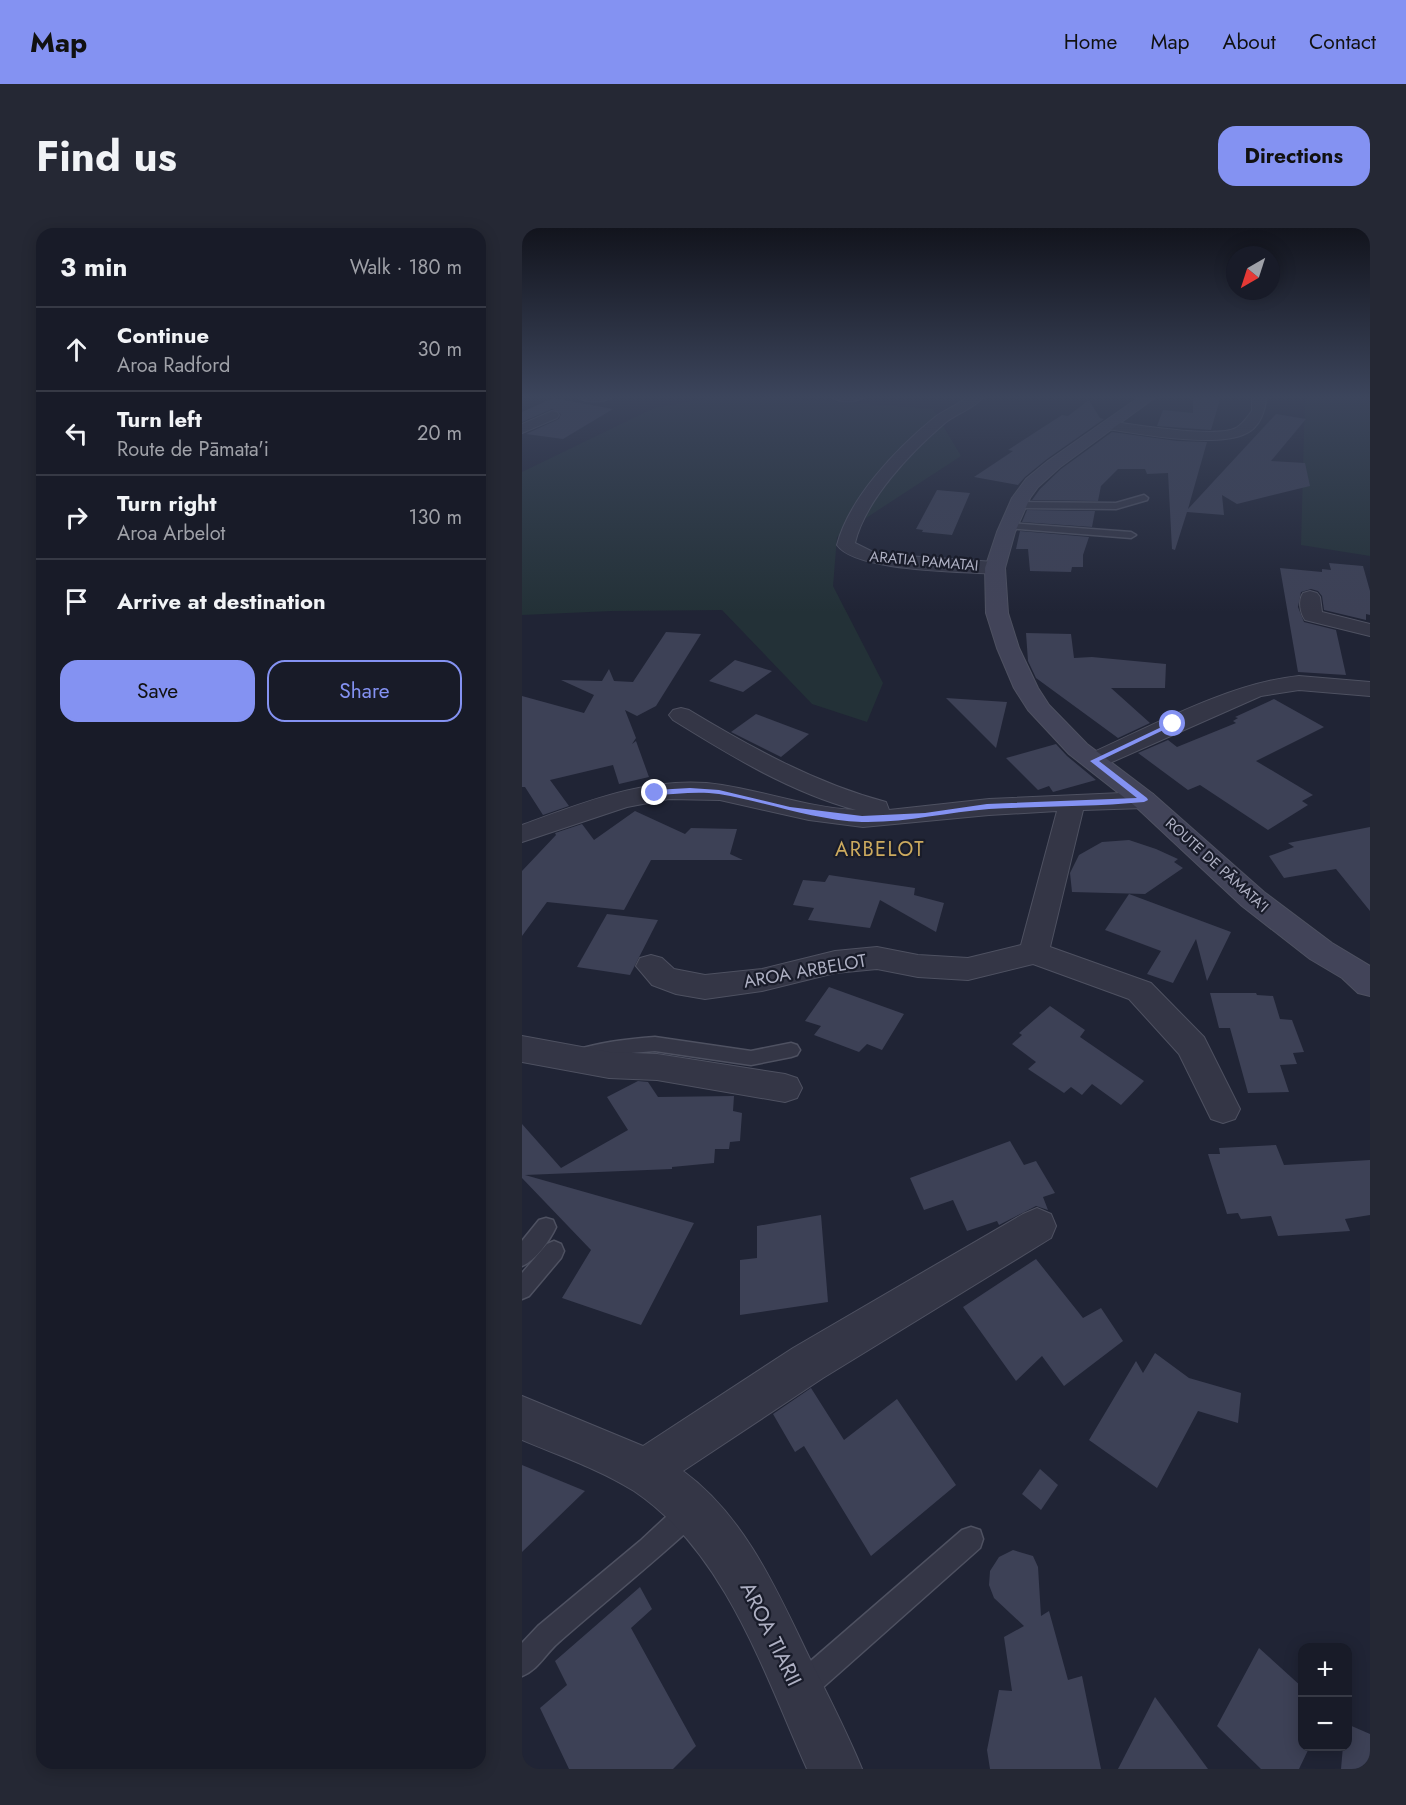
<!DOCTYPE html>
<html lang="en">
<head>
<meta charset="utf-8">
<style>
  body { margin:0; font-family:Jost,sans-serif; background:#252834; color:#f1f3f6 }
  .controls { position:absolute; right:18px; bottom:18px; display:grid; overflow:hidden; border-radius:12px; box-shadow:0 3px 15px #0003 }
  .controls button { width:54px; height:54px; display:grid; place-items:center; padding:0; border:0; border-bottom:2px solid #363945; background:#181b28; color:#f1f3f6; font:30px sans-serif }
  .compass { position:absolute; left:704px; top:18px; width:54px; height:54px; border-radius:50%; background:#181b28; box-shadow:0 3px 15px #0003; rotate:219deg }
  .stop { position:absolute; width:18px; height:18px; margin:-14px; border:4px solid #8492f2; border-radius:50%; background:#fff }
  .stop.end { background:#8492f2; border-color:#fff; box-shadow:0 2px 6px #0008 }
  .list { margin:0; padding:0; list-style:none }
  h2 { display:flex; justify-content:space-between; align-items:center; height:78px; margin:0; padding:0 24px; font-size:26px }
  h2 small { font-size:20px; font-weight:400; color:#9fa1a8 }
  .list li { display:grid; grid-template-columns:39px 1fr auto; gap:18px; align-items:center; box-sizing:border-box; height:84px; padding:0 24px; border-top:2px solid #363945 }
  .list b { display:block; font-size:22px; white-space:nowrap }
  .list p { margin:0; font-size:20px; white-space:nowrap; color:#9fa1a8 }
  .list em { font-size:20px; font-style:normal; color:#9fa1a8 }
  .actions { display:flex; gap:12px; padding:18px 24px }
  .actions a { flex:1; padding:14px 0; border:2px solid #8492f2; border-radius:18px; text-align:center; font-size:21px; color:#8492f2 }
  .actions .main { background:#8492f2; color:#111 }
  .icon { flex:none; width:33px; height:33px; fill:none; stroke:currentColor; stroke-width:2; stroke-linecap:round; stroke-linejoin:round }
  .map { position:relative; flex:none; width:848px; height:1541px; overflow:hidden; border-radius:18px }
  header { display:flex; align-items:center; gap:36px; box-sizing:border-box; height:84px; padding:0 30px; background:#8492f2; color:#111 }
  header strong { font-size:28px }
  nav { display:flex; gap:33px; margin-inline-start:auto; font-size:21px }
  .intro { display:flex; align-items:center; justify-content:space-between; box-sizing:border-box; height:144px; padding:0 36px }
  h1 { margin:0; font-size:42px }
  .button { padding:15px 27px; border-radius:18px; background:#8492f2; color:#111; font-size:21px; font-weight:700 }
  main { display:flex; gap:36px; padding:0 36px }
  aside { flex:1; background:#181b28; border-radius:18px; box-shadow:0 3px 15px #0003 }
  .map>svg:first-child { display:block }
  .green { fill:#233137 }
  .building { fill:#3d4156 }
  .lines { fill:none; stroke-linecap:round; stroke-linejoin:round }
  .service-casing { stroke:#4e5161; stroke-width:3 }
  .minor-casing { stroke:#4e5161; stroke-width:2 }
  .secondary-casing { stroke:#4e5161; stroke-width:2 }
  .service { fill:#343646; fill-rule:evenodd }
  .minor { fill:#343646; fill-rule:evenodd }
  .secondary { fill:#424459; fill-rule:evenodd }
  .route { fill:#8492f2 }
  .labels { text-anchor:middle; stroke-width:4.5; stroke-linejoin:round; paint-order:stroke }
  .far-street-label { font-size:15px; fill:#aeb0c3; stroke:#191c2a }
  .street-label { font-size:18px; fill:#aeb0c3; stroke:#191c2a }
  .neighbourhood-label { font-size:20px; letter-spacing:1.5px; fill:#cdab5f; stroke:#191c2a }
  .near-street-label { font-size:21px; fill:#aeb0c3; stroke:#191c2a }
</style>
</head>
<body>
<header>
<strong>Map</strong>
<nav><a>Home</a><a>Map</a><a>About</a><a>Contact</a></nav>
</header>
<div class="intro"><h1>Find us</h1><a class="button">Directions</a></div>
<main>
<aside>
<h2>3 min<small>Walk · 180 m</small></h2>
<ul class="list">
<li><svg class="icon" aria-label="ahead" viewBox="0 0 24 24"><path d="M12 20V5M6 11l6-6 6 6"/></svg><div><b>Continue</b><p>Aroa Radford</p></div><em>30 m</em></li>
<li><svg class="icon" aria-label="left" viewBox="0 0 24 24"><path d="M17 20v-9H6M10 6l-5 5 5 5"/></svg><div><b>Turn left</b><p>Route de Pāmata'i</p></div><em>20 m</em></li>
<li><svg class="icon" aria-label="right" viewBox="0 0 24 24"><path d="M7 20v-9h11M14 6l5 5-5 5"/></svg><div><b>Turn right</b><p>Aroa Arbelot</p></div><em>130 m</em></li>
<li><svg class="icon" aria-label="arrive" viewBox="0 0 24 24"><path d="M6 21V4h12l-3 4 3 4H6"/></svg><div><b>Arrive at destination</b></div></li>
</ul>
<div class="actions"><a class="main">Save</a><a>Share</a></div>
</aside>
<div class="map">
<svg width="848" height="1541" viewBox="0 0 848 1541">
  <rect width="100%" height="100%" fill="#202435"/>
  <!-- green -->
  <g class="green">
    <path d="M201,168h34l176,13 28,47 -124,81 -4,49 50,97 -16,39 -55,-18 -90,-94 -110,1 -90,4v-143l132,-64z"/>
    <path d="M783,168h65v160l-69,-11z"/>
  </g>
  <!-- building -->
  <g class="building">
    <path d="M671,168h28l-10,34 -54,-4 6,-16 30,3z"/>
    <path d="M31,170l60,11 -50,30 -37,-5 33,-15 2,-5 -9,-5 -30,13v-10z"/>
    <path d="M567,172l11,18 4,1 -57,40 -22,18 -7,8 -44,-8 39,-26 -5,-1 54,-35 6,1z"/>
    <path d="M754,186l30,5 -35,42 34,2 5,23 -73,18 -15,-9 2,20 -37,-3 -12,38 -3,-1 -4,-76 -21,1 -2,-5h-27l-17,17 -3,15 -66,-1 8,-11 21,-20 51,-37 65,9 30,1 -19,67z"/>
    <path d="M415,262l33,3 -18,42 -30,-3 1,-2 -7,-1z"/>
    <path d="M505,282l68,1 -3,16 -70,-5z"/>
    <path d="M498,303l69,6 -6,18v12h-11l-1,5 -41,-1 -2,-22h-12z"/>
    <path d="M807,335l34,3 7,25v24l-4,-1v6l-42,-10 -2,-14 -4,-5 -7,-2 -10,3 -3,15 6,15 32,8 10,45 -48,-3 -18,-104 42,4v-3l9,1z"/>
    <path d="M144,404l35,2 -45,72 -19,10 -12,-6 11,28 -4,6 4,-3 13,36 -30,7 -6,-19 -63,15 19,26 -26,9 -18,-28h-3v-91l62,17 10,-18 -33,-15 41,1 7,-12 5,12 19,1z"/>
    <path d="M504,405l45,1 3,24 18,-1 74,7 -1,24h-54l39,35 -32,15 -82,-60 -8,-17z"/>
    <path d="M213,432l37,11 -29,21 -34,-11z"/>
    <path d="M424,470l61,4 -11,46z"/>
    <path d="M752,471l50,28 -68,34 57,34 -11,6 6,4 -40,25 -68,-45 -12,5 -50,-37 30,-13 9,7 59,-24 -3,-2 5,-3 -3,-1z"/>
    <path d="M234,486l53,20 -28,23 -50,-25z"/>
    <path d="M534,516l11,12 29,24 -43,12 -4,-6 -11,4 -32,-32z"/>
    <path d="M113,583l50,23 6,-6 46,1 -7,25 13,6h-92l-27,50 -77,-8 -25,34v-65l34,-36 -1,-2 27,-9 12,16z"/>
    <path d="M848,599v84l-34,-42 -52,9 -15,-22 25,-9 -6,-4z"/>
    <path d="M607,612l27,9 22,10 -4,3 9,6 -38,26 -73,-2 -2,-19 9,-18 23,-13z"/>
    <path d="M307,647l86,13 -1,7 30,8 -8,29 -56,-32 -10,28 -62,-8 6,-12 -21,-3 10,-25 22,2z"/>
    <path d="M607,666l102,38 -24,49 -11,-42 -23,44 -26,-9 14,-23 -56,-21z"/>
    <path d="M85,686l51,6 -28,55 -53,-8z"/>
    <path d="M307,759l75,27 -22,36 -15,-6 -8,8 -45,-17 7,-9 -16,-5z"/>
    <path d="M688,765h46l1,2 16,1 7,23 12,1 12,32 -11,1 4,11 -17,1 9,27 -41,1 -18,-65h-11z"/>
    <path d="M528,778l35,24 -5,7 64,44 -23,24 -29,-21 -10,11 -11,-8 -7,6 -36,-24 8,-7 -24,-18 10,-9 -3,-2z"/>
    <path d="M116,853l10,1 10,15 76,-1 -1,15 9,2 -2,28 -10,1 -1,7h-14l-1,14 -42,4v2l-147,6 169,48 -53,102 -79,-27 29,-48 -69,-72v-54l39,44 67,-38 -21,-33z"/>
    <path d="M488,913l14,24 12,-4 19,32 -12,4 5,13 -12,-4 -37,19 -2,-4 -30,10 -14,-31 -29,10 -14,-32z"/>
    <path d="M754,917l8,20 86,-5v55l-25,4 5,12 -72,5 -7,-20 -30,3 -3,-6 -11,1 -19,-60h12l-1,-6z"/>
    <path d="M299,987l7,87 -88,13v-55l17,-2v-32z"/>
    <path d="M514,1031l47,59 18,-10 22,33 -59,45 -22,-30 -26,25 -53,-74z"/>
    <path d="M633,1125l34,25 52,15 -3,30 -40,-12 -41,77 -68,-48 47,-79 7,12z"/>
    <path d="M289,1160l33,52 53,-41 59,86 -85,71 -67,-110 -9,6 -22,-38z"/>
    <path d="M0,1237l63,26 -63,61z"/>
    <path d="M518,1241l18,16 -17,25 -19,-16z"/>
    <path d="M491,1322l20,6 5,11 3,49 8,-5 19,69 14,-4 19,93h-111l-3,-19 12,-60 13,1 -8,-54 20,-11 -30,-28 -5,-13 1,-14 9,-14z"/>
    <path d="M118,1359l12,22 -21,19 65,118 -23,23h-104l-29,-61 27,-23 -12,-24z"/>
    <path d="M737,1420l43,39v59h8l-11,23h-38l-44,-43z"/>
    <path d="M633,1469l53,72h-90z"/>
    <path d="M825,1496l23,10v35h-29l2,-23h4z"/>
  </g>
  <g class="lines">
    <!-- service casing -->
    <g class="service-casing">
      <g id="service">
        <path d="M622,267l4,3 -1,2 -31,9 -99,-1 -4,-3 4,-3 99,1z"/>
        <path d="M487,295l122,9 5,3 -5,3 -125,-10 -2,-2z"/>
        <path d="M133,809l96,14 40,-8 6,2 3,5 -3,5 -6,2 -40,8 -96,-14 -36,3 -37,8 -6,-2 -3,-5 3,-5c25,-8 52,-11 79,-13z"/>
        <path d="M24,990l7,2 3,7c-6,13 -20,33 -34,39v-25l17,-21z"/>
        <path d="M32,1013l7,3 3,7 -3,7 -32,38 -7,3v-26l25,-29z"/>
        <path d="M169,1271l9,3 3,9 -3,9c-46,42 -94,81 -141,122 -13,11 -21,28 -37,34v-33l16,-17 102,-85 42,-39z"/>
        <path d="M449,1299l9,3 3,9 -3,9 -169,150 -10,4 -10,-4 -4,-10 4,-10 171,-148z"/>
      </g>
    </g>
    <!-- minor casing -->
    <g class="minor-casing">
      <g id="minor">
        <path d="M53,168h39c-8,7 -31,7 -39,0z"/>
        <path d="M308,168h35c-8,7 -27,7 -35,0z"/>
        <path d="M445,168l16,1c-9,12 -26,16 -38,26 -33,28 -80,77 -90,120l22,11 118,8 7,2 2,4 -2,4 -7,2c-34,-3 -139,-2 -158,-29 12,-47 60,-97 97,-127 9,-8 28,-14 33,-22z"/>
        <path d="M730,168h14c0,14 -6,32 -21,38 -30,14 -104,0 -138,-5l-7,-4 7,-4c26,3 108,18 129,7 7,-4 12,-12 16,-17z"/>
        <path d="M30,183l5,1 2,3 -2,3 -35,15v-9z"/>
        <path d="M788,363l7,2 3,4 2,15 48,12v12l-65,-16c-5,-7 -7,-20 -2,-27z"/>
        <path d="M777,448l71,6v14l-71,-6 -38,6 -158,70 -9,2 -9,-2 -3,-5 3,-5c65,-29 144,-73 214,-80z"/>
        <path d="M159,480l8,2c63,38 126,73 197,92l3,8 100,-11 155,-7 9,2 4,6 -4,6 -9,2 -61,2 -33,137 101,36 53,54 36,72 -5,10 -12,4 -12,-4 -32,-65 -50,-55 -96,-35 -65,16 -50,-3 -41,-8 -42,4 -73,18 -57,8 -29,-5 -24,-9 -16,-19 4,-8 11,-3 11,3 12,11 31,6 57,-6 73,-18 42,-4 41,8 50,3 53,-13 36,-134 -68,4 -126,12 -54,-7 -89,-20 -51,-1 -42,8 -105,35v-17c63,-23 131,-51 200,-40 45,7 88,23 134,25 -66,-18 -125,-54 -183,-90l-4,-5 4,-5z"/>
        <path d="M0,808l87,16 48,2 128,20 12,4 5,10 -5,10 -12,4 -128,-22 -48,-2 -87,-16z"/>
        <path d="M515,980l14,6 5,12 -5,12 -228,140 -140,93c63,46 95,122 128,190 17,35 36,71 51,108h-55c-43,-96 -82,-217 -173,-278 -35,-22 -74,-35 -112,-51v-44l121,50 150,-98 230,-134z"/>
      </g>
    </g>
    <!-- secondary casing -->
    <g class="secondary-casing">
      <path id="secondary" d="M619,168h16l-97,71 -22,20 -8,11 -15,34 -10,36 3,45 11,35 19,40 11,17 38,39 66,50 111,98 68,51 38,23v30l-12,-3 -16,-15 -32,-19 -68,-53 -107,-100 -66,-52 -41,-44 -14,-22 -17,-40 -11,-35 -1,-45 12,-36 15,-34 14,-19 22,-18z"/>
    </g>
    <!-- service -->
    <use href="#service" class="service"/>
    <!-- minor -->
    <use href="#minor" class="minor"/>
    <!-- secondary -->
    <use href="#secondary" class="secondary"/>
  </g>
  <!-- sky -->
  <linearGradient id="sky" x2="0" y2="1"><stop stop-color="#12141d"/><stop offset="0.44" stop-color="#3c455c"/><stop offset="1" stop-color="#3c455c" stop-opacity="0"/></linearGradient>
  <rect width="848" height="384" fill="url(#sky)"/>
  <!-- route -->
  <path class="route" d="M648,495l6,1 -77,37 48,37 1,2 -4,2c-52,5 -103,4 -155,7 -42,3 -84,14 -127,13 -49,-2 -95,-20 -143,-28 -21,-3 -43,0 -64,1l-4,-2 4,-3 35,-2 29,2 71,17 72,9 63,-3 62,-9 150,-6 -47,-37z"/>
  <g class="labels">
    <!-- far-street labels -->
    <g class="far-street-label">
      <text transform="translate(402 333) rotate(5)" y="5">ARATIA PAMATAI</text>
      <text transform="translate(695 637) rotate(42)" y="5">ROUTE DE PĀMATA'I</text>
    </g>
    <!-- street labels -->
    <g class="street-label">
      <text transform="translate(283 743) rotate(-10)" y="6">AROA ARBELOT</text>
    </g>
    <!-- neighbourhood labels -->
    <g class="neighbourhood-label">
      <text x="358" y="628">ARBELOT</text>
    </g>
    <!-- near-street labels -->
    <g class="near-street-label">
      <text transform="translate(249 1406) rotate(64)" y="7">AROA TIARII</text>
    </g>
  </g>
</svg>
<div class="controls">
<button>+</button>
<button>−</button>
</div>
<svg class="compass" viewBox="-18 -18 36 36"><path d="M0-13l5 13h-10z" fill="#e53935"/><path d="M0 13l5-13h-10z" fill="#9fa1a8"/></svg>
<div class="stop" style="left:651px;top:496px"></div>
<div class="stop end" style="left:133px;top:565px"></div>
</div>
</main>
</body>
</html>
